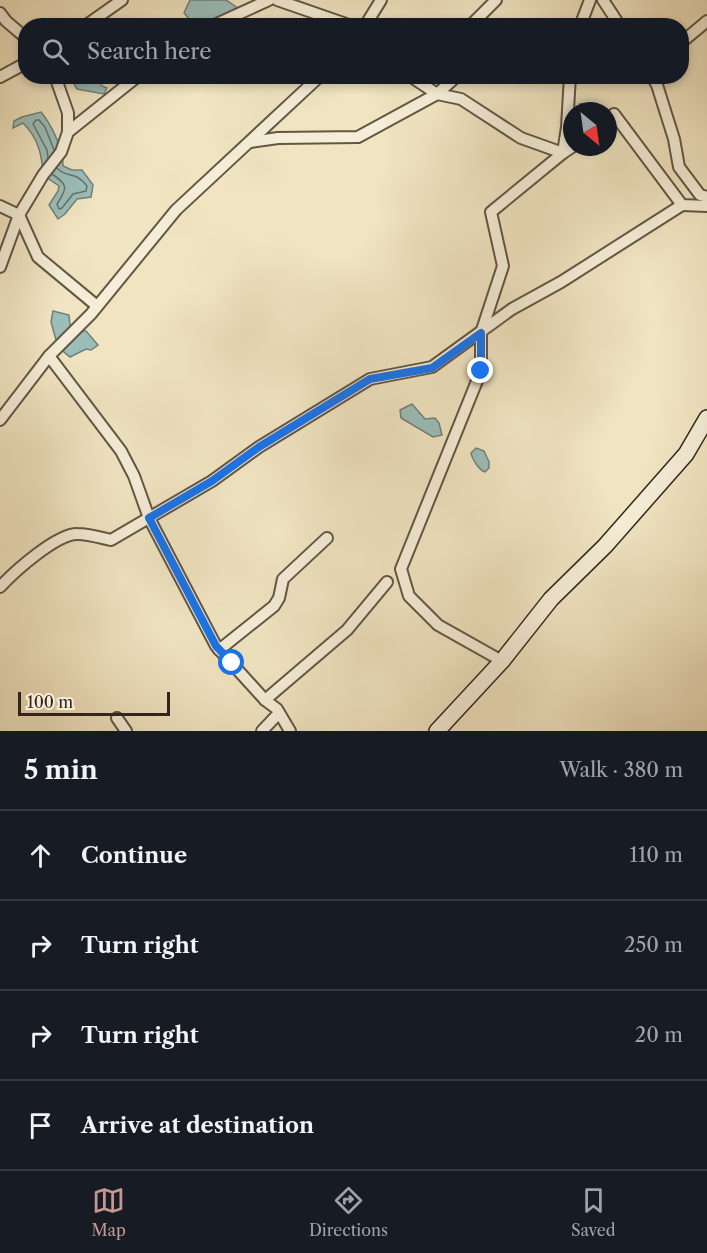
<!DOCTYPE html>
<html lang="en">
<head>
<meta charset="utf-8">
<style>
  body { margin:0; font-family:"Libre Caslon Text",serif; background:#20242c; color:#f1f3f6 }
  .compass { position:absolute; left:563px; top:102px; width:54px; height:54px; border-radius:50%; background:#171b24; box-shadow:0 3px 9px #0003; rotate:151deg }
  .scale { position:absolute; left:18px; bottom:15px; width:152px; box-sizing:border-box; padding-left:6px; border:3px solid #32261b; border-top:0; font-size:16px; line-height:21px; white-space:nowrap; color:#32261b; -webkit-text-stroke:4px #f5edd7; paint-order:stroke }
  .stop { position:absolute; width:18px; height:18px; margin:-14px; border:4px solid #1a73e8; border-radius:50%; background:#fff }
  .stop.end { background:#1a73e8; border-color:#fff; box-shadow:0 2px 6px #0008 }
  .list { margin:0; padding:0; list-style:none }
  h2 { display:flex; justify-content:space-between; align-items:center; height:78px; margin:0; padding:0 24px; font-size:26px }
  h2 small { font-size:20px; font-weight:400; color:#9ea1a6 }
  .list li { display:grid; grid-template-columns:39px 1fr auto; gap:18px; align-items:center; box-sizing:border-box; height:90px; padding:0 24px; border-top:2px solid #363941 }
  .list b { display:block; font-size:22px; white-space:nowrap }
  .list em { font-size:20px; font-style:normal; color:#9ea1a6 }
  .icon { flex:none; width:33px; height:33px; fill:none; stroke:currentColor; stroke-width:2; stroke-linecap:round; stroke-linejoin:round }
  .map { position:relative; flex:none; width:707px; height:731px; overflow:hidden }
  .search { position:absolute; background:#171b24; box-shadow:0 3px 9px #0003; left:18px; right:18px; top:18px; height:66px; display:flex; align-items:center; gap:15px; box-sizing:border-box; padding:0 21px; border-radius:24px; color:#9ea1a6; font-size:22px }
  .sheet { height:438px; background:#171b24 }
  nav { display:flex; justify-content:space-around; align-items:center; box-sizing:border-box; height:84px; border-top:2px solid #363941; background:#171b24; font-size:16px; color:#9ea1a6 }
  nav a { display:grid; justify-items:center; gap:3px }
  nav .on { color:#c59692 }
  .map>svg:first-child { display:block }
  .water { fill:#9bbeb9; stroke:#71817a; stroke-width:1.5 }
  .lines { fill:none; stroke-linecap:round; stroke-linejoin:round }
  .shore { stroke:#66726a; stroke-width:1.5 }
  .street-casing { stroke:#625644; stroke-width:14 }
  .secondary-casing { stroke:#32261b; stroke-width:18 }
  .street { stroke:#f5edd7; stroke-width:10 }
  .secondary { stroke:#f5edd7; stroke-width:15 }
  .route { stroke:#1a73e8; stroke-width:8 }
</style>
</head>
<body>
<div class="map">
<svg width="707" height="731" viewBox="0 0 707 731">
  <rect width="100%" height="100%" fill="#f0e4c1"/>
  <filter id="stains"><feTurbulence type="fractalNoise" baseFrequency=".00333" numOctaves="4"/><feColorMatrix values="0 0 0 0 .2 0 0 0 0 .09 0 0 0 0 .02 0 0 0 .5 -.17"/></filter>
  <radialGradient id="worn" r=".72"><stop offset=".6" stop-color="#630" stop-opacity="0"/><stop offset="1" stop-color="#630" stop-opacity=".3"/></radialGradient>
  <!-- water -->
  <g class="water">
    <path d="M190,0h36l13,9 -1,16h-33l-4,-3 -11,-2 -6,-7z"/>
    <path d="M70,77h28l4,9 5,2 -3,6 -27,-5z"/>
    <path d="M41,112c10,12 23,38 22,54l9,4h10l11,15 -2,12 -14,2 -12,15 -7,5 -9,-14 9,-14 1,-5 -16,-11c-1,-21 -5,-37 -20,-52l-10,5 1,-7 8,-4z"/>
    <path d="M53,311l16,4 1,9 3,7h13l12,14 -7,5 -5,-1 -16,8 -12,-10 -7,-25z"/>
    <path d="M412,404l13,15 10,-1 4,5 3,12 -9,2 -32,-19 -1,-8z"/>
    <path d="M476,448l8,3 5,11v6l-4,4c-6,-2 -13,-13 -14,-19z"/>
  </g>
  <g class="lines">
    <!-- shore -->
    <g class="shore">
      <path d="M48,158l-1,-8 -14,-26 3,-4h3l6,7 9,23"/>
      <path d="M52,174c17,11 15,15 5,30l2,5 3,-1 11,-14 13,-3 1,-5c-12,-16 -20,-7 -30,-18"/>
    </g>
    <!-- street casing -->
    <g class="street-casing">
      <g id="street">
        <path d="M277,0l75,26"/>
        <path d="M603,0l17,26"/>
        <path d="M0,13l6,8 20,17"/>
        <path d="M85,26l37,-26"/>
        <path d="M212,26l57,-26"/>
        <path d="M365,26l16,-26"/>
        <path d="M470,26l26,-26"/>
        <path d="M580,26l10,-26"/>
        <path d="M682,42l25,-21"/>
        <path d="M55,76l13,37v19"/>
        <path d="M410,76l27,18 24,5 60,39 42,15 9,-6"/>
        <path d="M652,76l5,9 17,54 5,28 21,28 7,2"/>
        <path d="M0,77l26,-14"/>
        <path d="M608,119l6,-5 68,91 25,1"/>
        <path d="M250,142l28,-4 80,-1 79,-43 20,-18"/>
        <path d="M0,206l19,9 19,42 59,49"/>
        <path d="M0,267l19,-52 24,-40 18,-23 7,-20 70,-56"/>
        <path d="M49,356l72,95 13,25 15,42 67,128 49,54 12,9 13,22"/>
        <path d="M0,420l49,-64 42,-42 85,-104 144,-134"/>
        <path d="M0,587c14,-15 57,-54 78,-53 11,0 23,4 33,6l101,-59 47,-34 111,-68 62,-12 80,-58 49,-27 121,-77"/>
        <path d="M219,650l55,-44 5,-8 4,-19 44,-41"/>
        <path d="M502,661l-64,-36 -29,-29 -8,-27 80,-198v-38l22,-67 -12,-54 72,-59 4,-26 3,-51"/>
        <path d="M265,700l82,-70 40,-48"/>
        <path d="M117,718l9,13"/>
        <path d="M262,731l17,-18"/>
      </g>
    </g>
    <!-- secondary casing -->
    <g class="secondary-casing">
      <path id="secondary" d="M437,731l65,-70 49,-62 54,-53 81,-92 21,-36"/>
    </g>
    <!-- street -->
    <use href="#street" class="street"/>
    <!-- secondary -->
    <use href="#secondary" class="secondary"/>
  </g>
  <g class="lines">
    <!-- route -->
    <path class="route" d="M232,663l-16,-17 -67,-128 63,-37 47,-34 111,-68 62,-11 49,-35v38"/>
  </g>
  <rect width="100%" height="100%" filter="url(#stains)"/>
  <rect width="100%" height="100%" fill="url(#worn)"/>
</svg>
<svg class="compass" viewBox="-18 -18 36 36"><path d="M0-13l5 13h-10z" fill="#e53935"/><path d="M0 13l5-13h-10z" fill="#9ea1a6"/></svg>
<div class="scale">100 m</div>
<div class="stop" style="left:232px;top:663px"></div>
<div class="stop end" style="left:481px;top:371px"></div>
<div class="search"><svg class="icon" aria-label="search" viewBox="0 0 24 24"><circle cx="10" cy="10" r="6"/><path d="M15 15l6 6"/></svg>Search here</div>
</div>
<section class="sheet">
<h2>5 min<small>Walk · 380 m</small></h2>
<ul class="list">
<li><svg class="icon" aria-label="ahead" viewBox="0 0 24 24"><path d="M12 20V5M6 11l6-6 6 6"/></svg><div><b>Continue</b></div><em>110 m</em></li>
<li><svg class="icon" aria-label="right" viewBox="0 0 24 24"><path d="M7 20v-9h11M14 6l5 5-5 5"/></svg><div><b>Turn right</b></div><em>250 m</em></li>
<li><svg class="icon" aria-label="right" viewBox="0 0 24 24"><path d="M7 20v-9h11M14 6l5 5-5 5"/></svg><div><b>Turn right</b></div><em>20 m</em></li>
<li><svg class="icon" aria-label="arrive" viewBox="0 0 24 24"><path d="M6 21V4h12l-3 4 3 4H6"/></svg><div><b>Arrive at destination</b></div></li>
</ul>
</section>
<nav>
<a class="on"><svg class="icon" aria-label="map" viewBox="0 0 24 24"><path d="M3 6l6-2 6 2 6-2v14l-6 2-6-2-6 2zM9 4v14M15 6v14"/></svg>Map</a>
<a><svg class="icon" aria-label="directions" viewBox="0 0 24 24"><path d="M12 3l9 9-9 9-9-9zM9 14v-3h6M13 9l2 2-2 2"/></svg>Directions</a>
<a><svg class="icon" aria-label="saved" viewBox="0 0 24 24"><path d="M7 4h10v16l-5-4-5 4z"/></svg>Saved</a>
</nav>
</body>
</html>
